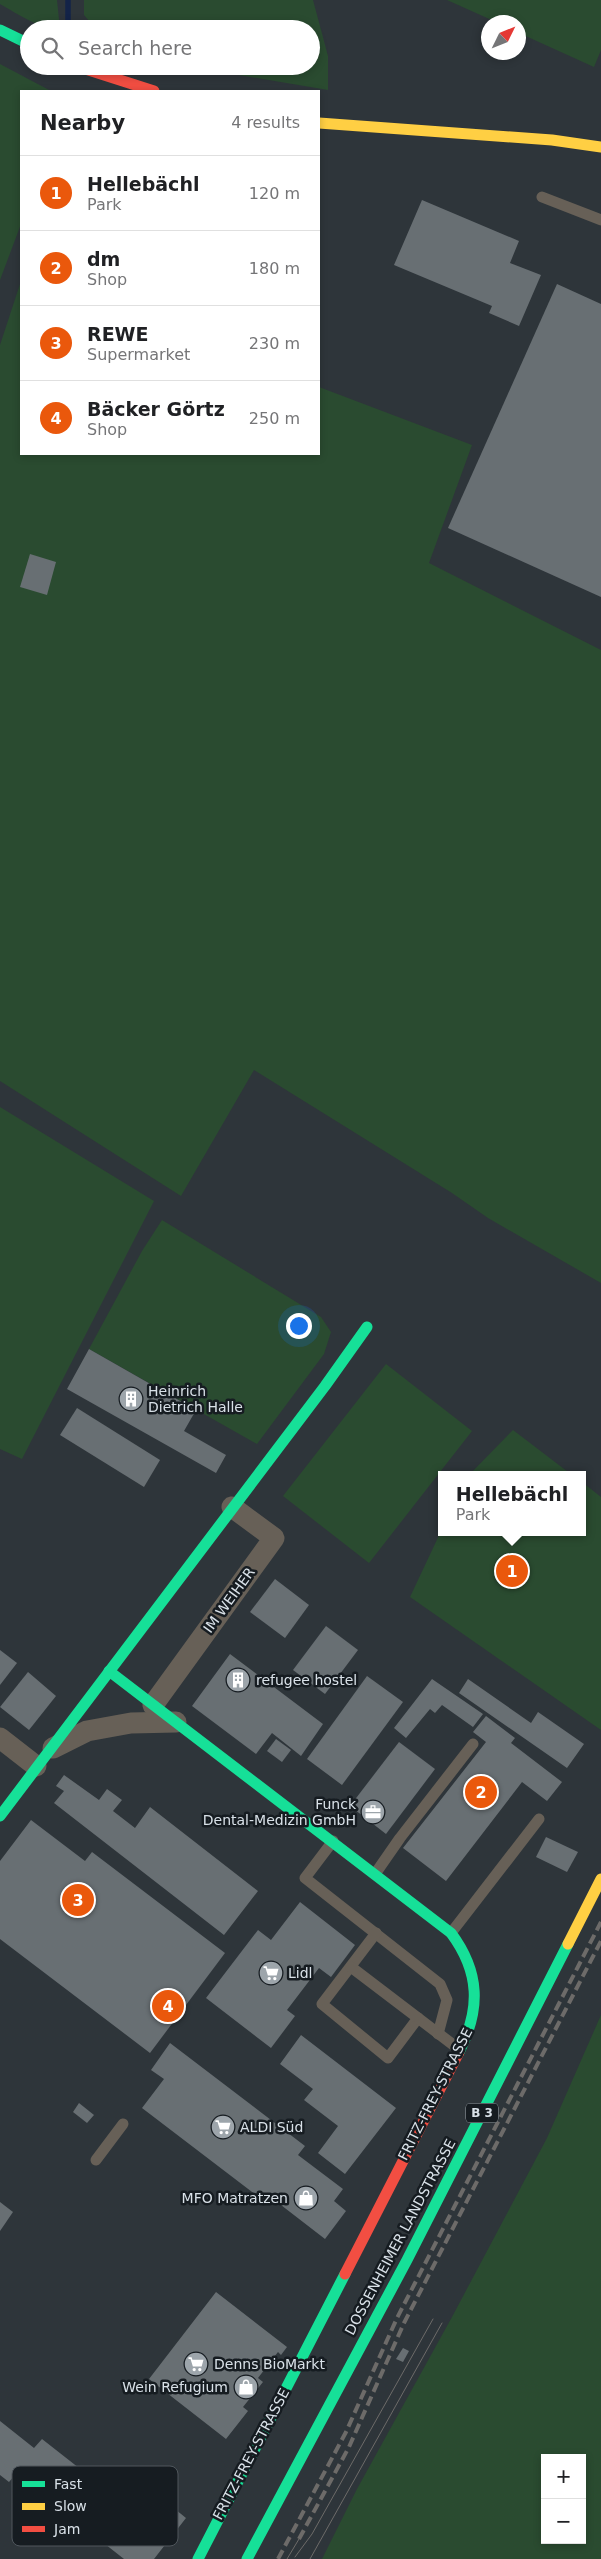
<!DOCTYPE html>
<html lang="en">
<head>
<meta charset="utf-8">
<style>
  body { margin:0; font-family:"DejaVu Sans",sans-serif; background:#f6f6f6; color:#202124 }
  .controls { position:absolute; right:15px; bottom:15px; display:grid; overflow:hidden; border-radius:0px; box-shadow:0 2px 8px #0003 }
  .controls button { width:45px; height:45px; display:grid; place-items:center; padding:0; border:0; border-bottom:1px solid #e0e0e0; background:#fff; color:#202124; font:25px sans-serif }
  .compass { position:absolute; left:481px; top:15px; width:45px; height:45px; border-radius:50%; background:#fff; box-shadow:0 2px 8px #0003; rotate:47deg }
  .you { position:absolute; left:298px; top:1325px; width:18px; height:18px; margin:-12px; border:4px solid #fff; border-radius:50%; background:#1a73e8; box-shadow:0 0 0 8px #1a73e833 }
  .badge { display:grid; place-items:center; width:32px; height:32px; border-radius:50%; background:#ea580c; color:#fff; font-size:16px; font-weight:700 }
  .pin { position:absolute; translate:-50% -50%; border:2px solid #fff; box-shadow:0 1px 5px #0006 }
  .popup { position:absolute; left:438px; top:1471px; width:148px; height:65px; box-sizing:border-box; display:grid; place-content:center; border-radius:0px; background:#fff; filter:drop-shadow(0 1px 4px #0005); font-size:16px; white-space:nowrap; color:#757577 }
  .popup b { font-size:19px; color:#202124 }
  .popup::after { content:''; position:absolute; left:50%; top:100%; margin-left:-10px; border:10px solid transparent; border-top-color:#fff }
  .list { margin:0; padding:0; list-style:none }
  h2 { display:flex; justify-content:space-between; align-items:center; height:65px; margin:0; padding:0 20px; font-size:21px }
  h2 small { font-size:16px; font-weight:400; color:#757577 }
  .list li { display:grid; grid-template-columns:32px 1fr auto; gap:15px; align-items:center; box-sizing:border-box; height:75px; padding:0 20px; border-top:1px solid #e0e0e0 }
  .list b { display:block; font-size:19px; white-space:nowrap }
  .list p { margin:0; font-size:16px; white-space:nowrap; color:#757577 }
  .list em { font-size:16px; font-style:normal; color:#757577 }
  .icon { flex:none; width:28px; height:28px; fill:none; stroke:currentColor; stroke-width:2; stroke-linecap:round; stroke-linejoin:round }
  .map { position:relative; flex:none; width:601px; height:2559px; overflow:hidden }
  .search { position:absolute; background:#fff; box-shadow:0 2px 8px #0003; left:20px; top:20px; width:300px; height:55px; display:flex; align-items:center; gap:12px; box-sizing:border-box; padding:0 18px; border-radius:28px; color:#757577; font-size:19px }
  .panel { position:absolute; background:#fff; box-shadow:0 2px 8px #0003; left:20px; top:90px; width:300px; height:365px; border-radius:0px }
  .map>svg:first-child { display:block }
  .green { fill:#2a4b30; fill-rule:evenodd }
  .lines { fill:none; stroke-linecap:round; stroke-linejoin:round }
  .stream { stroke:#132348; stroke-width:5.5 }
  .building { fill:#686f73 }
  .lane { stroke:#676057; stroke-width:11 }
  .street { stroke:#676057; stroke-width:21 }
  .fast { stroke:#16e098; stroke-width:11 }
  .slow { stroke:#ffcf43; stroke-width:11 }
  .jam { stroke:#f24e42; stroke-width:11 }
  .tram { stroke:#6d6b69; stroke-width:1 }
  .rail { stroke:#6d6b69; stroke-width:4; stroke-dasharray:10 5; stroke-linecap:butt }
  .labels { text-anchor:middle; stroke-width:5; stroke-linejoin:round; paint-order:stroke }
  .shield { fill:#161c21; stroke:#9ea6ac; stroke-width:1 }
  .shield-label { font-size:12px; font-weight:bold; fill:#d9e1e8 }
  .poi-label { font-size:14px; fill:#d9e1e8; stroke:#161c21; text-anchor:start }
  .street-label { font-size:14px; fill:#d9e1e8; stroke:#161c21 }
  .key { fill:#161c21; stroke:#50575d; stroke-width:1 }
  .key-label { font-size:14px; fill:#d9e1e8 }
</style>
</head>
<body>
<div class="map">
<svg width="601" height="2559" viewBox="0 0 601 2559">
  <rect width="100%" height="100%" fill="#2e353a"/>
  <!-- green -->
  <g class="green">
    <path d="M0,0h57l3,29c-21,0 -42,-15 -60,-25z"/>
    <path d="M84,0h229l15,56v34l-143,-24h126v-37h-215l-12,-14z"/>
    <path d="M447,0h154v50l-7,17 -75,-34 -1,-11h-22z"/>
    <path d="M0,64l51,27h-30v133l-21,56z"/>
    <path d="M21,281v173h298v-67l153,58 -43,118 172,87v633l-113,-65 -36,-25 -198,-123 -73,126 -181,-115v-736z"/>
    <path d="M0,1107l154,94 -132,258 -22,-10z"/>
    <path d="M162,1220l159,97 10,15 -7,22 -67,90 -168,-95 53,-98z"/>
    <path d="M386,1364l86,67 -103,132 -86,-67z"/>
    <path d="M513,1430l59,45h-103z"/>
    <path d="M582,1482l19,15v233l-191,-133 32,-68v3h140z"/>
    <path d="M601,2015v544h-279l35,-70 95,-172 95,-179zM545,2458h37v82h-37z"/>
  </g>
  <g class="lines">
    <!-- stream -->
    <path class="stream" d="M68,0v29"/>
  </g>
  <!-- building -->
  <g class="building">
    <path d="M422,200l97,41 -9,22 31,12 -22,51 -30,-13 3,-7 -98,-41z"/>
    <path d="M557,284l44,20v293l-153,-69z"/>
    <path d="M30,554l26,8 -9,33 -27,-8z"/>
    <path d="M89,1349l107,61 -12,21 42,24 -10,18 -149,-84z"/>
    <path d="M77,1408l83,52 -16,27 -84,-52z"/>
    <path d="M275,1579l34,26 -24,33 -35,-26z"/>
    <path d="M326,1626l32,24 -33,44 -32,-24z"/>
    <path d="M0,1650l17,13 -17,22z"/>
    <path d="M230,1654l93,70 -22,32 -29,-23 -16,21 -64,-48z"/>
    <path d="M28,1672l28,24 -27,34 -29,-23z"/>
    <path d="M367,1676l36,26 -61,83 -35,-26z"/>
    <path d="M432,1679l51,35 -10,13 -31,-22 -7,8 -5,-4 -24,29 -12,-10z"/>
    <path d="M468,1679l63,44 7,-11 46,32 -17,24 -108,-75z"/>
    <path d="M486,1716l29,22 -4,5 51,39 -15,19 -25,-19 -76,99 -43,-33 83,-106 -13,-10z"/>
    <path d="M276,1739l15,11 -9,12 -15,-11z"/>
    <path d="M399,1742l36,27 -49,65 -36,-28z"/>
    <path d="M64,1775l35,25 8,-11 15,11 -9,11 22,17 15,-21 108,84 -34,44 -170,-132 10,-12 -8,-5z"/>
    <path d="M31,1820l54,41 7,-9 133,101 -75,100 -150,-114v-78z"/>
    <path d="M546,1837l32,15 -11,20 -31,-15z"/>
    <path d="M300,1902l55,43 -24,32 -12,-9 -32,42 8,6 -24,32 -65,-50 52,-68 13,10z"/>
    <path d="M301,2035l95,73 -51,66 -27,-21 20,-27 -34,-26 9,-11 -33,-25z"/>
    <path d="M170,2043l135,103 -7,9 45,34 -9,12 12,10 -21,28 -57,-44 -4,6 -122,-93 22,-29 -13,-9z"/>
    <path d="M79,2103l15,12 -7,8 -14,-11z"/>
    <path d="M0,2202l13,10 -13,19z"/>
    <path d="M216,2292l71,55 -6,8 -3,-3 -20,26 5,4 -20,25 5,4 -22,28 -77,-60z"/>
    <path d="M403,2348l6,3 -6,11 -7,-3z"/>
    <path d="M0,2421l34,27 8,-9 37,29 -5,6 10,9 4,-5 43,33 18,-23 37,30 -32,41h-30l-108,-85 -7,8 -9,-7z"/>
  </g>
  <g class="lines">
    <!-- lane -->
    <g class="lane">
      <path d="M542,197l59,23"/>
      <path d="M333,1841l-28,37 135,106 7,16 -9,34"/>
      <path d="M375,1874l25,-36 73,-94"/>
      <path d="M376,1933l-54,71 66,54 30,-40"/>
      <path d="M451,1933l88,-114"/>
      <path d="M351,1967l109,83"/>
      <path d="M96,2160l27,-36"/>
    </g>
    <!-- street -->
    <g class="street">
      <path d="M153,1705l121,-167 -42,-31"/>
      <path d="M0,1738l36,28"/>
      <path d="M53,1748l34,-17 44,-8 45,-1"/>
    </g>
    <!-- fast -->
    <g class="fast">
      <path d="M0,30l29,14"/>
      <path d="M109,1671l342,262c29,39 30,76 8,119"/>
      <path d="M0,1816l325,-430 42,-59"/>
      <path d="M198,2559l147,-285"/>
      <path d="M247,2559l160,-299 161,-316"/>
    </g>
    <!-- slow -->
    <g class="slow">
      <path d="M319,123l233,17 49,7"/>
      <path d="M568,1944l33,-65"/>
    </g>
    <!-- jam -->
    <g class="jam">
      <path d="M76,66l78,25"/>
      <path d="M345,2274l114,-222"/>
    </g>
    <!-- tram -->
    <g class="tram">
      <path d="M295,2557l17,-23 121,-215"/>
      <path d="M287,2559l12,-20"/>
      <path d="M310,2559l132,-236"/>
    </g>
    <!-- rail -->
    <g class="rail">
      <path d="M299,2539l50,-92 55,-124 197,-382"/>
      <path d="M278,2559l68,-127 51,-114 204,-396"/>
    </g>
  </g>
  <!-- icons -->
  <defs>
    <g id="building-disc" transform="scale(1.25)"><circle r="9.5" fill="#9da5ab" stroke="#161c21"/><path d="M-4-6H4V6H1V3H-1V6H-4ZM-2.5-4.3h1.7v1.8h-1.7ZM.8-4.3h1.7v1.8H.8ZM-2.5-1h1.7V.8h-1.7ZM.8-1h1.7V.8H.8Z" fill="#fff"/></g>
    <g id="office-disc" transform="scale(1.25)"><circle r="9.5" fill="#9da5ab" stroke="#161c21"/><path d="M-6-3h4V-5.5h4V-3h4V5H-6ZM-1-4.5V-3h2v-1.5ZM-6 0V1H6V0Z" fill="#fff"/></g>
    <g id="supermarket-disc" transform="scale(1.25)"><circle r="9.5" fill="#9da5ab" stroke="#161c21"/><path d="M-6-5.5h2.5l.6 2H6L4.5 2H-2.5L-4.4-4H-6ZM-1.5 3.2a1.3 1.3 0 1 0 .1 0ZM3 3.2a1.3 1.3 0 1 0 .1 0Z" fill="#fff"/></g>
    <g id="shop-disc" transform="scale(1.25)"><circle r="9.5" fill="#9da5ab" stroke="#161c21"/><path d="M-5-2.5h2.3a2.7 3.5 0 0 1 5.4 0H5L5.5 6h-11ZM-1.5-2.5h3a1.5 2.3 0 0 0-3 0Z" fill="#fff"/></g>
  </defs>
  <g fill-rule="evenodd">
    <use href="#building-disc" x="131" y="1399"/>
    <use href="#building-disc" x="238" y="1680"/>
    <use href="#office-disc" x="373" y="1812"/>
    <use href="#supermarket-disc" x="271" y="1973"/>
    <use href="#supermarket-disc" x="223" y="2127"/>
    <use href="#shop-disc" x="306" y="2198"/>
    <use href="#supermarket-disc" x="196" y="2364"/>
    <use href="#shop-disc" x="246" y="2387"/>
  </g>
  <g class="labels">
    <!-- shield labels -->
    <rect class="shield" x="466" y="2103.5" width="32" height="19" rx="4"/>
    <g class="shield-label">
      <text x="482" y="2117">B 3</text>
    </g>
    <!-- poi labels -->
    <g class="poi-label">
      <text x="148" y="1396">Heinrich<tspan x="148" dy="16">Dietrich Halle</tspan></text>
      <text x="256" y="1685">refugee hostel</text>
      <text x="356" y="1809" text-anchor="end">Funck<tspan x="356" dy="16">Dental-Medizin GmbH</tspan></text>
      <text x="288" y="1978">Lidl</text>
      <text x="240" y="2132">ALDI Süd</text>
      <text x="288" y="2203" text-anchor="end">MFO Matratzen</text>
      <text x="214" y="2369">Denns BioMarkt</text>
      <text x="228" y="2392" text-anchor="end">Wein Refugium</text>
    </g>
    <!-- street labels -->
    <g class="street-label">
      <text transform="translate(229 1600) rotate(-54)" y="5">IM WEIHER</text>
      <text transform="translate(435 2094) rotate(-63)" y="5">FRITZ-FREY-STRASSE</text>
      <text transform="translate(400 2237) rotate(-62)" y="5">DOSSENHEIMER LANDSTRASSE</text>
      <text transform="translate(251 2454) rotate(-62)" y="5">FRITZ-FREY-STRASSE</text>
    </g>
  </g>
  <!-- legend -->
  <rect x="12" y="2466" width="166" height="80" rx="8" class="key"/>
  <rect x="22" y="2481" width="23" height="6" fill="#16e098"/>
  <rect x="22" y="2503" width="23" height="7" fill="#ffcf43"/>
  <rect x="22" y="2526" width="23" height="6" fill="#f24e42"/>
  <g class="key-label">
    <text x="54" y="2489">Fast</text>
    <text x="54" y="2511">Slow</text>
    <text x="54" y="2534">Jam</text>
  </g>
</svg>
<div class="controls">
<button>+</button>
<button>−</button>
</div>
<svg class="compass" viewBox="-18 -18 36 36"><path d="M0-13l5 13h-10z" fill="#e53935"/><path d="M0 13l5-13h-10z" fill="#757577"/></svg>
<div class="you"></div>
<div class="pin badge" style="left:512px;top:1571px">1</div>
<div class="popup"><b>Hellebächl</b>Park</div>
<div class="pin badge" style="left:481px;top:1792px">2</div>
<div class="pin badge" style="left:78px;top:1900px">3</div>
<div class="pin badge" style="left:168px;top:2006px">4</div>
<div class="search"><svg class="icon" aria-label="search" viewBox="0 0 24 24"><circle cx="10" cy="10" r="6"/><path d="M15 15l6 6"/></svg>Search here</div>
<section class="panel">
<h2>Nearby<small>4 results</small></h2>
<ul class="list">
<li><span class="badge">1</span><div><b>Hellebächl</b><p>Park</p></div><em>120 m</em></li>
<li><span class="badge">2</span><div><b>dm</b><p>Shop</p></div><em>180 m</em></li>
<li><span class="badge">3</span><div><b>REWE</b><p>Supermarket</p></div><em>230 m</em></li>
<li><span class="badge">4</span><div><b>Bäcker Görtz</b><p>Shop</p></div><em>250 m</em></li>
</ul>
</section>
</div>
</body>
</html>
